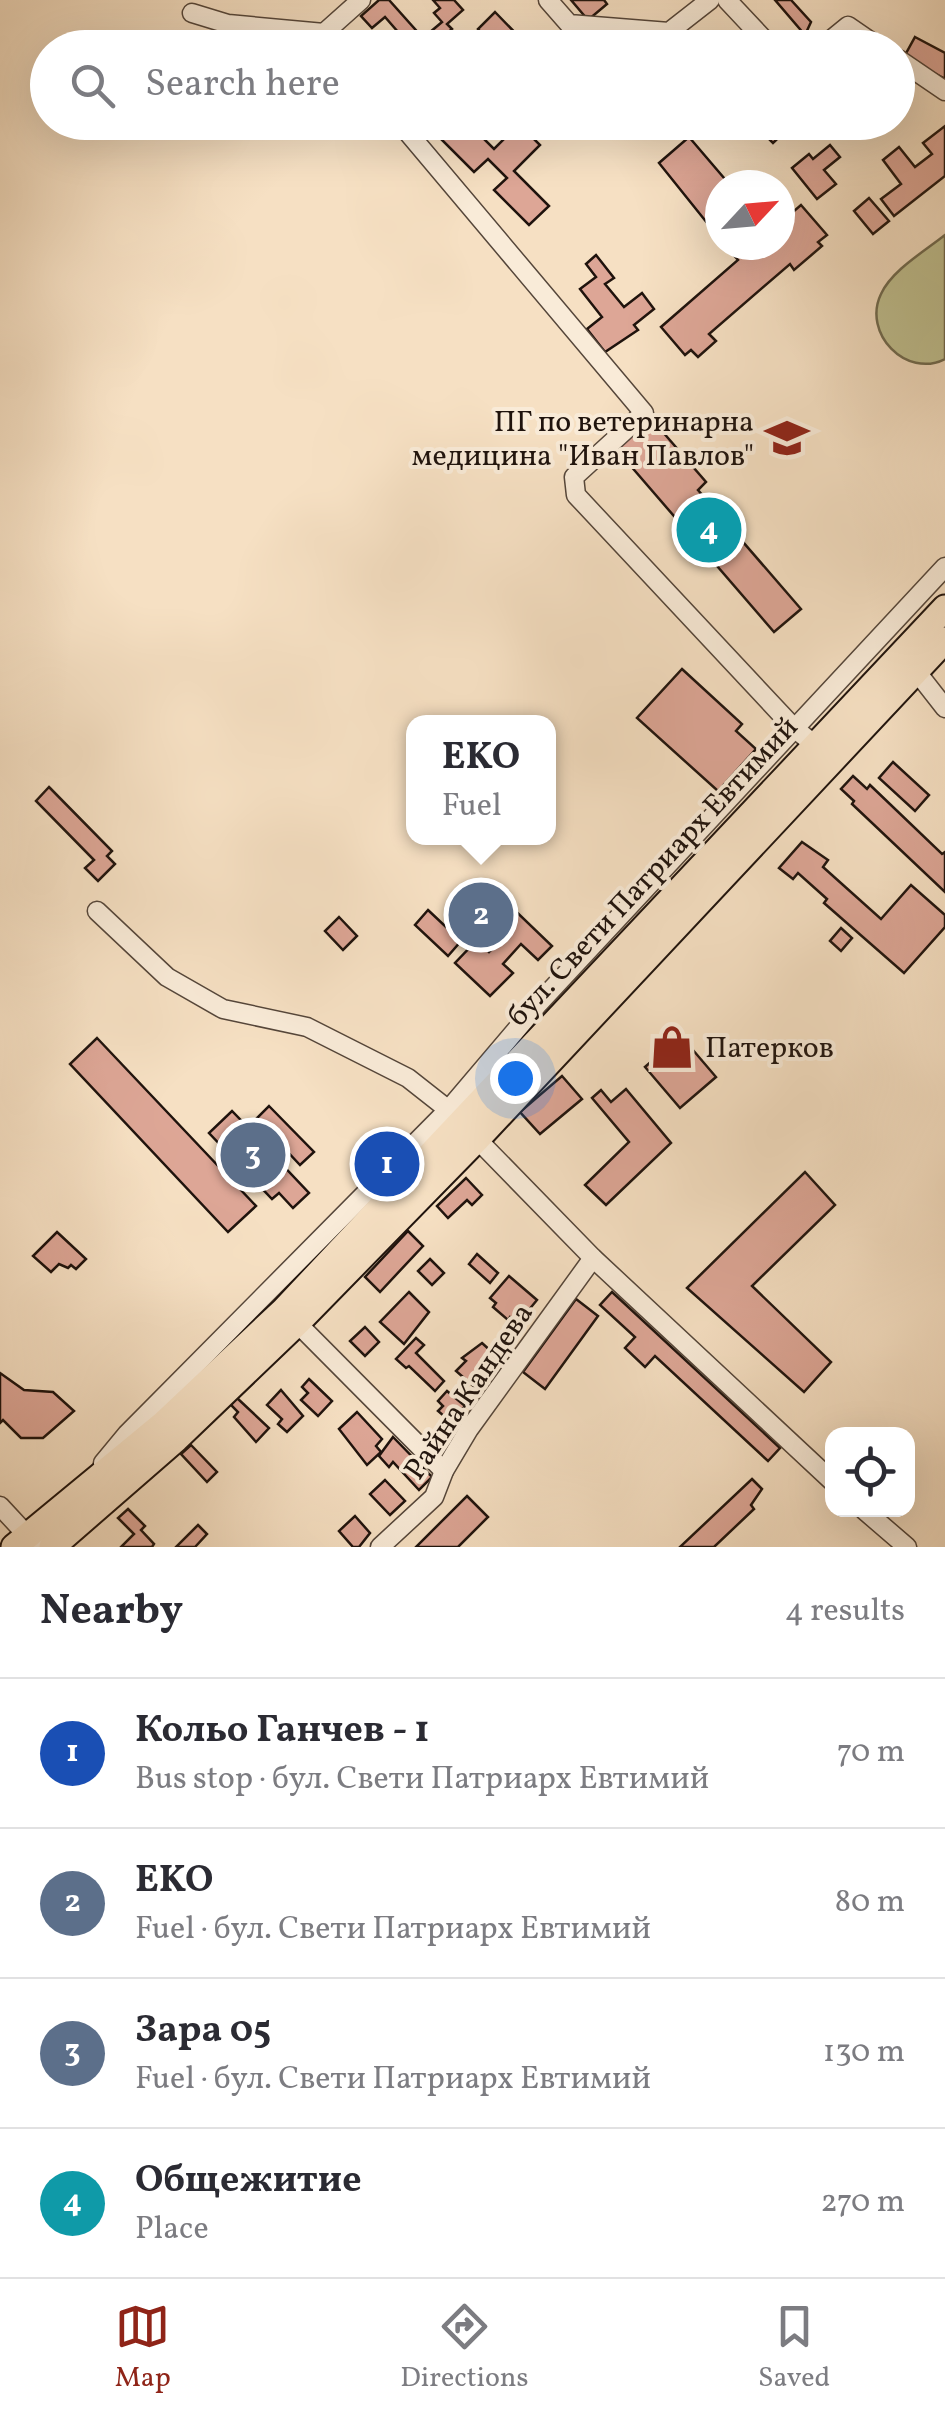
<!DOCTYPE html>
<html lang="en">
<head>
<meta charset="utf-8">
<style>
  body { margin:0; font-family:Vollkorn,serif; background:#f2f2f3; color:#2b2b33 }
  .controls { position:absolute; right:30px; bottom:30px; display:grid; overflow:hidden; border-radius:20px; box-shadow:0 10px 40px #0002 }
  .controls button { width:90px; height:90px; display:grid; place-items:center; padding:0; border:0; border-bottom:2px solid #e1e1e2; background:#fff; color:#2b2b33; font:50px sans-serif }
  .compass { position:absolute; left:705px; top:170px; width:90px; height:90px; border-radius:50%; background:#fff; box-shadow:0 10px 40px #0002; rotate:64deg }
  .you { position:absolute; left:515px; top:1078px; width:35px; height:35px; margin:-25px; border:8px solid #fff; border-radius:50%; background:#1a73e8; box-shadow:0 0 0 15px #1a73e833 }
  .badge { display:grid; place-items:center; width:65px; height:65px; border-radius:50%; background:#8f2418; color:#fff; font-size:32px; font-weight:700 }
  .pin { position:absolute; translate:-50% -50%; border:5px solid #fff; box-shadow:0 2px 10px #0006 }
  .popup { position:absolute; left:406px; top:715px; width:150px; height:130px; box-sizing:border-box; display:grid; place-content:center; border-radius:20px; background:#fff; filter:drop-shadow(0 2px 8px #0005); font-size:32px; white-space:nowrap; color:#7c7c81 }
  .popup b { font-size:38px; color:#2b2b33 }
  .popup::after { content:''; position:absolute; left:50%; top:100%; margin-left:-20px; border:20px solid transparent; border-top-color:#fff }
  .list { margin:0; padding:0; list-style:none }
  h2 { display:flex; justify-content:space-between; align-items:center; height:130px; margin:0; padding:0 40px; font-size:42px }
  h2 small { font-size:32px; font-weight:400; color:#7c7c81 }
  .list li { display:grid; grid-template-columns:65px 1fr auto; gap:30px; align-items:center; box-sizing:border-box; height:150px; padding:0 40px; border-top:2px solid #e1e1e2 }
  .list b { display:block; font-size:38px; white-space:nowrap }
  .list p { margin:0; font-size:32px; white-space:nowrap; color:#7c7c81 }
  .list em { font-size:32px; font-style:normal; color:#7c7c81 }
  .icon { flex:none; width:55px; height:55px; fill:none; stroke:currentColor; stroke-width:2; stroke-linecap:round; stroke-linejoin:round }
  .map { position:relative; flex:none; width:945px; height:1547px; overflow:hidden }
  .search { position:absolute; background:#fff; box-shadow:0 10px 40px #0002; left:30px; right:30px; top:30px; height:110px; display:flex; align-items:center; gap:25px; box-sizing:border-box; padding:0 35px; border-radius:55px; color:#7c7c81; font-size:38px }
  .sheet { height:730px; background:#fff }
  nav { display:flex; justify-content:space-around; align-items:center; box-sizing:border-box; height:140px; border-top:2px solid #e1e1e2; background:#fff; font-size:28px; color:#7c7c81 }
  nav a { display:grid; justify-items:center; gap:5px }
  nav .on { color:#8f2418 }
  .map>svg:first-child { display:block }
  .green { fill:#c0c191; stroke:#706a4f; stroke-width:2.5 }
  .building { fill:#dda696; stroke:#1f130d; stroke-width:2.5 }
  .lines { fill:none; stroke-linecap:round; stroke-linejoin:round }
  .street-casing { stroke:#55463a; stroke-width:21 }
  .primary-casing { stroke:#1f130d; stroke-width:29 }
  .street { stroke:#f9ebd8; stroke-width:18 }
  .primary { stroke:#f6e0c3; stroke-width:25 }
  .labels { text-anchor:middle; stroke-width:8; stroke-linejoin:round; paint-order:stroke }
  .poi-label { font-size:30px; fill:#1f130d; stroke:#f9ebd8; text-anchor:end }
  .street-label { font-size:30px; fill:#1f130d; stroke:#f9ebd8 }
</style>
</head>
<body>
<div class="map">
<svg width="945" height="1547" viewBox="0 0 945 1547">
  <rect width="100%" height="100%" fill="#f6e0c3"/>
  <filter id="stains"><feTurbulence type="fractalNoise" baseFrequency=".002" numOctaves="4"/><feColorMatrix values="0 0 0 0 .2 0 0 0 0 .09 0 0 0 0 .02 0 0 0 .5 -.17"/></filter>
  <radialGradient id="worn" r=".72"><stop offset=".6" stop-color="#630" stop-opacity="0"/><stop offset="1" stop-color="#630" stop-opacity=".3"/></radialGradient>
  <!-- green -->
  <path class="green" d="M945,235v124c-39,20 -83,-26 -64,-65 11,-24 44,-43 64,-59z"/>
  <!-- building -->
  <g class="building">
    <path d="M379,0h10l34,38 19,-16 -8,-9 6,-5 -7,-8h21l9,10 -16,14 5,5 -22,19h-18l-27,-31 -13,11 -11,-12z"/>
    <path d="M571,0h33l3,4 -19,16z"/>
    <path d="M775,0h16l20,22 -6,13z"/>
    <path d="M495,12l35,36h-34l-18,-19z"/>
    <path d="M623,29l16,19h-36l-1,-1z"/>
    <path d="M915,37l30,16v26l-41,-22z"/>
    <path d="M450,122h17l27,27 25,-25 21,21 -26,26 35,35 -20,19 -35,-35 13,-12 -19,-19 -14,13 -37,-37z"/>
    <path d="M772,122h23l-22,21 -11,-11z"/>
    <path d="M945,126v50l-51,40 -13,-17 20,-15 -18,-24 16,-13 16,20 17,-13 -9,-11z"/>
    <path d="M689,137l41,48h-10v54l-61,-76z"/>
    <path d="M830,145l10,12 -16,13 12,14 -19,15 -25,-31 17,-14 4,5z"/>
    <path d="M869,198l20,23 -16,13 -19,-23z"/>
    <path d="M801,205l26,30 -9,7 4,4 -28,24 -4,-6 -81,70 7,7 -18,16 -7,-7 -6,5 -24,-28 77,-67 -13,-15h55v-22z"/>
    <path d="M596,255l18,23 -9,6 19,23 18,-14 12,16 -20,16 4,5 -33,22 -18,-23 15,-12 -22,-28 16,-12 -10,-13z"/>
    <path d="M649,416l57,66 -8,8 103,119 -27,23 -151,-175 3,-4 -8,-9z"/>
    <path d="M682,669l60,55 -6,7 20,18 -38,42 -81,-73z"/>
    <path d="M893,762l36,33 -14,16 -36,-33z"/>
    <path d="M853,776l14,13 3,-4 72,69 3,-2v40l-93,-88 2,-3 -13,-12z"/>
    <path d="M49,787l63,64 -5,5 8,8 -17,17 -13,-13 9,-8 -58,-59z"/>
    <path d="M802,842l26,18 -5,7 58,52 30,-34 34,30v12l-41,46 -80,-70 3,-4 -29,-26 -5,6 -14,-11z"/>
    <path d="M504,900l48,46 -14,14 -17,-16 -18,20 10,9 -23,23 -35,-33 22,-23 12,12 20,-20 -19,-18z"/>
    <path d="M428,910l33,31 -13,15 -33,-31z"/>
    <path d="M339,917l18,19 -14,14 -18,-19z"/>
    <path d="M841,928l11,10 -11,13 -11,-10z"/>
    <path d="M681,1036l35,41 -36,31 -35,-41z"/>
    <path d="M97,1038l159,168 -28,26 -158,-168z"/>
    <path d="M562,1076l20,23 -42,35 -20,-22z"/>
    <path d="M626,1089l45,54 -65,62 -21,-20 44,-43 -37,-44 9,-8 10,12z"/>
    <path d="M269,1106l45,46 -14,13 -16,-17 -9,9 34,36 -16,15 -14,-15 -7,6 -63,-66 23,-22 31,32 8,-8 -15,-16z"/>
    <path d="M805,1172l30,33 -83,81 79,76 -27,30 -117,-104z"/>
    <path d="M466,1178l16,17 -10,10 -5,-5 -19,18 -11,-12z"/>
    <path d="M408,1231l15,15 -43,46 -15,-15z"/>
    <path d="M57,1232l29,27 -10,10 -5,-4 -3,3 -9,-4 -8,8 -18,-16z"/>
    <path d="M477,1254l21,19 -8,10 -21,-19z"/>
    <path d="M430,1259l14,14 -12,12 -14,-14z"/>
    <path d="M509,1276l28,24 -19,23 -8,-6 -2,3 -15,-13 3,-4 -6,-5z"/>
    <path d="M409,1292l20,20 -25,32 -24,-22z"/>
    <path d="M612,1292l168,156 -12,13 -113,-105 -10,11 -20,-19 10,-11 -35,-32z"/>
    <path d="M576,1299l22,17 -53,73 -22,-17z"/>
    <path d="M365,1327l14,15 -14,14 -15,-15z"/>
    <path d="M416,1338l8,7 -8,8 28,28 -9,10 -26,-25 -3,2 -10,-9z"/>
    <path d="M482,1343l21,19 -25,28 -22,-19 10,-10 -4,-3z"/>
    <path d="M0,1373l24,17 29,2 21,19 -31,27h-22l-18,-18 -3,3z"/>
    <path d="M309,1379l23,22 -14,15 -17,-16 7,-7 -6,-6z"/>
    <path d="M281,1390l22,26 -16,16 -9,-8 4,-5 -15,-14z"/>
    <path d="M447,1391l18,15 -14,16 -13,-11 5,-5 -5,-5z"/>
    <path d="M237,1398l32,30 -13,14 -22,-25 4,-5 -7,-7z"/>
    <path d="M357,1412l25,27 -6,7 5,6 -14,13 -28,-36z"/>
    <path d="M393,1437l39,40 -13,13 -26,-28 -4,5 -10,-11z"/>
    <path d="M191,1445l26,27 -10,10 -26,-28z"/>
    <path d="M752,1479l10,10 -11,16 3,4 -40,38h-34z"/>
    <path d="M385,1480l20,21 -15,14 -20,-21z"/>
    <path d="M467,1496l21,21 -30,30h-42z"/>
    <path d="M128,1509l17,17 -4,4 13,14 -2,3h-31l13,-13 -16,-16z"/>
    <path d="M355,1516l15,17 -11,14h-6l-14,-16z"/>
    <path d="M198,1525l9,9 -12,13h-19z"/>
  </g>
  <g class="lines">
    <!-- street casing -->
    <g class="street-casing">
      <g id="street">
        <path d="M548,0l21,24 100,8 41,-32"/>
        <path d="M727,0l45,48"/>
        <path d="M192,13l36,11 96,9"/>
        <path d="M336,48l-12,-15 37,-33"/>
        <path d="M821,48l27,-22 32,22"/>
        <path d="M898,59l47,32"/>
        <path d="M399,122l245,291 -70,64 2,18 218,233 21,17"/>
        <path d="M909,662l36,46"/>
        <path d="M97,911l70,66 56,32 84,18 101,51 47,37"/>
        <path d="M472,1134l121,124 239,223"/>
        <path d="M297,1323l147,148"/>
        <path d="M103,1463l24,-29 322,-325 90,-106 406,-436"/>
        <path d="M0,1506l38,41"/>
        <path d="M864,1510l43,37"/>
        <path d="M380,1547l54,-50 10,-26 25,-42 124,-171"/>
      </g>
    </g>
    <!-- primary casing -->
    <g class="primary-casing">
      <g id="primary">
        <path d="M14,1547l148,-122 122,-115 661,-702"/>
        <path d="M52,1547l124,-108 121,-116 180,-184 468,-499"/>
      </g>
    </g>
    <!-- street -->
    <use href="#street" class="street"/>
    <!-- primary -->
    <use href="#primary" class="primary"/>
  </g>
  <!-- icons -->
  <defs>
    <g id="school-bare" transform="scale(3.45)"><path d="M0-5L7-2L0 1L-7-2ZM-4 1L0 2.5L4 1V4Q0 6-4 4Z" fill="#8f2418" stroke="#f9ebd8" stroke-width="2.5" paint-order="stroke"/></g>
    <g id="shop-bare" transform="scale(3.45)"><path d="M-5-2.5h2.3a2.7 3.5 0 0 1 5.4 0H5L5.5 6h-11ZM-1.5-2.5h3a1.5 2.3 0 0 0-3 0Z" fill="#8f2418" stroke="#f9ebd8" stroke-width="2.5" paint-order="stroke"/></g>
  </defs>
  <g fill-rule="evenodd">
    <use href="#school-bare" x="787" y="438"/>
    <use href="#shop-bare" x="672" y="1047"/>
  </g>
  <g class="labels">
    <!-- poi labels -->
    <g class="poi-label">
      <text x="754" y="431">ПГ по ветеринарна<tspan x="754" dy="34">медицина "Иван Павлов"</tspan></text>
      <text x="705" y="1057" text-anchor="start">Патерков</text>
    </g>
    <!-- street labels -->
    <g class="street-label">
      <text transform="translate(652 871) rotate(-47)" y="10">бул. Свети Патриарх Евтимий</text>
      <text transform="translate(468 1391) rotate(-56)" y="10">Райна Кандева</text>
    </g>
  </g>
  <rect width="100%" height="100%" filter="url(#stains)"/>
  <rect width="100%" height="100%" fill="url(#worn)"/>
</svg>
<div class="controls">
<button><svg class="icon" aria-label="locate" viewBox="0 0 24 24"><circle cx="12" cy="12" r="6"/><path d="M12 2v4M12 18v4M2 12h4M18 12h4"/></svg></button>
</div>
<svg class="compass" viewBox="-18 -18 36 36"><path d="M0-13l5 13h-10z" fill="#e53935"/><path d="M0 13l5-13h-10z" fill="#7c7c81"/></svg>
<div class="you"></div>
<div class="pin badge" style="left:387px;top:1164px;background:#1a4fb4">1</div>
<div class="pin badge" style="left:481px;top:915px;background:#5c6f8a">2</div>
<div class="popup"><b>EKO</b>Fuel</div>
<div class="pin badge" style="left:253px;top:1155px;background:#5c6f8a">3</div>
<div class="pin badge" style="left:709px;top:530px;background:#0f9aa8">4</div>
<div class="search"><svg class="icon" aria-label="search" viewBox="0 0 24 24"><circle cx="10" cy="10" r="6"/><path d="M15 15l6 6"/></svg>Search here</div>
</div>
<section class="sheet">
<h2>Nearby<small>4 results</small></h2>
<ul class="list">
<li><span class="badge" style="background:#1a4fb4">1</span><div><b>Кольо Ганчев - 1</b><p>Bus stop · бул. Свети Патриарх Евтимий</p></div><em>70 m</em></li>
<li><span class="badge" style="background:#5c6f8a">2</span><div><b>EKO</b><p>Fuel · бул. Свети Патриарх Евтимий</p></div><em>80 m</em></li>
<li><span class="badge" style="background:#5c6f8a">3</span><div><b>Зара 05</b><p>Fuel · бул. Свети Патриарх Евтимий</p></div><em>130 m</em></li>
<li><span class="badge" style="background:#0f9aa8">4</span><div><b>Общежитие</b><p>Place</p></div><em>270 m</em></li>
</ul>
</section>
<nav>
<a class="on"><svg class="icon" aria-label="map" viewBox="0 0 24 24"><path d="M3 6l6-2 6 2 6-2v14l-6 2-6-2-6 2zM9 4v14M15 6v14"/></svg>Map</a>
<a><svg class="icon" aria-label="directions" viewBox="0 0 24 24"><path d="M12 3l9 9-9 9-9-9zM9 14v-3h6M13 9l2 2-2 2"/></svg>Directions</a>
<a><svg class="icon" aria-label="saved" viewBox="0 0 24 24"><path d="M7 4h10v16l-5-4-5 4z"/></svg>Saved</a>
</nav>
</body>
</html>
